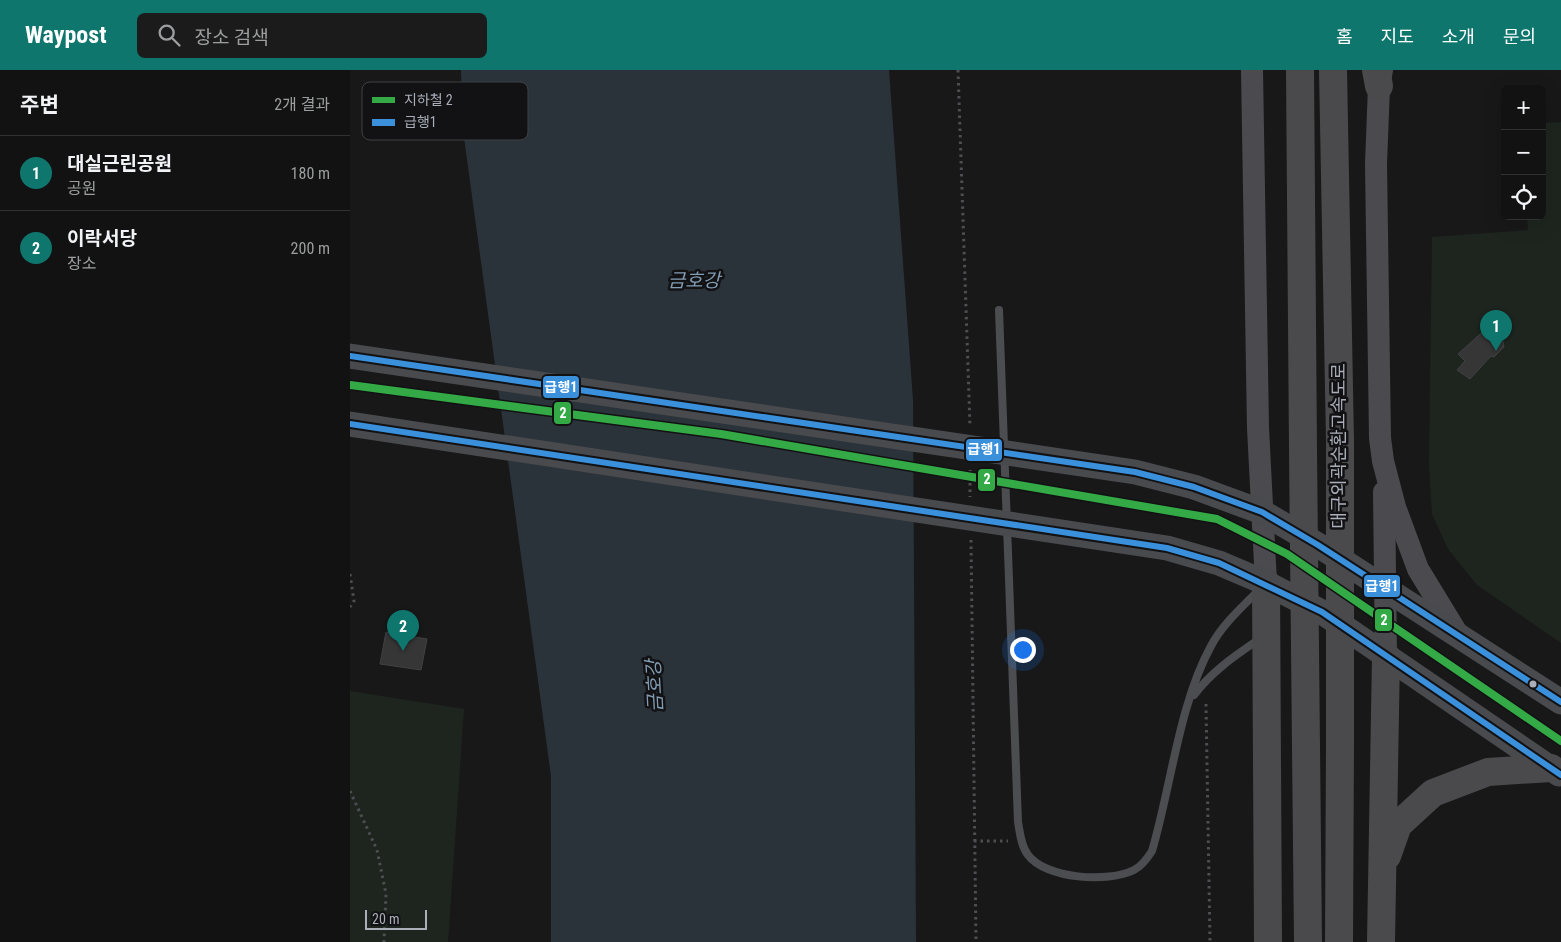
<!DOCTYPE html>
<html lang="ko">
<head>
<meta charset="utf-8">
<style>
  body { margin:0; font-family:"Roboto Condensed","Noto Sans KR",sans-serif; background:#1b1b1b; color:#f1f3f6 }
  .controls { position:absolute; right:15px; top:15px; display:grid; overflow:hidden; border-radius:8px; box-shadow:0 5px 20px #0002 }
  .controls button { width:45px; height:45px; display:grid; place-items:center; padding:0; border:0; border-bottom:1px solid #313232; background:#121212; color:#f1f3f6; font:25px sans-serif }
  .scale { position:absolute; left:15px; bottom:12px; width:62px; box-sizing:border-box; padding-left:5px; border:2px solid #a9aeb8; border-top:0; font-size:14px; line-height:18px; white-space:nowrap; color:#a9aeb8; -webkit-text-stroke:4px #121214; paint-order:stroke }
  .you { position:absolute; left:672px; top:579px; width:18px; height:18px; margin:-12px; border:4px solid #fff; border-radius:50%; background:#1a73e8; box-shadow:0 0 0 8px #1a73e833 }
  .badge { display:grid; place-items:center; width:32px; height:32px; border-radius:50%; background:#0f766e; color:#fff; font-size:16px; font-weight:700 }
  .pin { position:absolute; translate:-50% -41px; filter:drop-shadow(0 1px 2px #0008) }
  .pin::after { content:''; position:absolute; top:26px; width:18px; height:15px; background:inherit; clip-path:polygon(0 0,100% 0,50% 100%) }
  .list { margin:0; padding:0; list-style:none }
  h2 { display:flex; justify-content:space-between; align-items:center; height:65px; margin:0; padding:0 20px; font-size:21px }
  h2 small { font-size:16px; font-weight:400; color:#9c9e9f }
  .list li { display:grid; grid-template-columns:32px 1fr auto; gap:15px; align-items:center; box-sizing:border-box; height:75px; padding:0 20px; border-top:1px solid #313232 }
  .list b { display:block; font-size:19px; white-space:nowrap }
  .list p { margin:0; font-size:16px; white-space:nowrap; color:#9c9e9f }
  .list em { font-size:16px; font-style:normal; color:#9c9e9f }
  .icon { flex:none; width:28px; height:28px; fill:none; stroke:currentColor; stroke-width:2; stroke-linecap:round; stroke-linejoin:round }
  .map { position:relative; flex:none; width:1211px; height:872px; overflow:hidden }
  header { display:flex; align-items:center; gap:30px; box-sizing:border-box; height:70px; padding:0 25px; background:#0f766e; color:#fff }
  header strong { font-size:24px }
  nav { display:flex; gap:28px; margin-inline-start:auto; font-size:18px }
  .search { width:350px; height:45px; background:#1b1b1b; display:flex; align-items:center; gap:12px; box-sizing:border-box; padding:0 18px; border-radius:8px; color:#9c9e9f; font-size:19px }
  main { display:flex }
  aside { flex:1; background:#121212 }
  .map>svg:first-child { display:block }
  .green { fill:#1e251f }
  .water { fill:#2b333a }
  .building { fill:#363637; stroke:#404144 }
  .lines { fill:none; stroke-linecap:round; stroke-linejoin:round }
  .path { stroke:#4e4f52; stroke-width:3; stroke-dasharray:2.5 4; stroke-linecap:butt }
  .lane { stroke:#4c4d51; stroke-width:8 }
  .secondary { stroke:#4b4b4f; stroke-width:22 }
  .primary { stroke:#494a4d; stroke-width:25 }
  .highway { stroke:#4a4a4d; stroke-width:28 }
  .primary-bridge { stroke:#494a4d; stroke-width:25 }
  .highway-bridge { stroke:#4a4a4d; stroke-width:28 }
  .bus-1-casing { stroke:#121214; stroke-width:10 }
  .bus-1 { stroke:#3a90db; stroke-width:6 }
  .metro-1-casing { stroke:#121214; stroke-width:11 }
  .metro-1 { stroke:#33aa46; stroke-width:8 }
  .bus-dot { fill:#a9aeb8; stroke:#121214; stroke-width:2 }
  .labels { text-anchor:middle; stroke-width:5; stroke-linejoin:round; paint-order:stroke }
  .street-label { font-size:18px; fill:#a9aeb8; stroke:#121214 }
  .water-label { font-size:19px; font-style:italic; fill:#819cb3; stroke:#121214 }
  .key { fill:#121214; stroke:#3f4145; stroke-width:1 }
  .key-label { font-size:14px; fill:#a9aeb8 }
  .line-badge { stroke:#121214; stroke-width:2 }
  .badge-label { font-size:14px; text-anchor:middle; font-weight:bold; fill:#fff }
</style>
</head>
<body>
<header>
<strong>Waypost</strong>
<div class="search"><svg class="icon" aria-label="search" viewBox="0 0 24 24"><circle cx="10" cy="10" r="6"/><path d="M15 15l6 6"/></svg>장소 검색</div>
<nav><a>홈</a><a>지도</a><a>소개</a><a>문의</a></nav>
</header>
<main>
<aside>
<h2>주변<small>2개 결과</small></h2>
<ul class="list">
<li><span class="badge">1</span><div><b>대실근린공원</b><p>공원</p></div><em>180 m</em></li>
<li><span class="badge">2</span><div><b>이락서당</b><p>장소</p></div><em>200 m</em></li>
</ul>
</aside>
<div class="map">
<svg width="1211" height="872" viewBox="0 0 1211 872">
  <rect width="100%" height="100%" fill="#181818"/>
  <!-- green -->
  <g class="green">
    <path d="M1211,52v521l-84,-58 -29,-36 -16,-35 -3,-48 3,-229 96,-7 -1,-14h15v-93z"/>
    <path d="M0,621l114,18 -16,233h-98z"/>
  </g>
  <!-- water -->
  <path class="water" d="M111,0h428l24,330 3,542h-365v-166l-88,-646z"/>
  <!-- building -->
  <g class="building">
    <path d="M1147,249l11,10 -6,7 2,11 -10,10 -3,-1 -21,23 -13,-9 8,-9 -7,-7z"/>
    <path d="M36,562l41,7 -6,31 -41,-6z"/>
  </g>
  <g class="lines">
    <!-- path -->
    <g class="path">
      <path d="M608,0l12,357"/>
      <path d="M620,400v27"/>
      <path d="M621,470l5,402"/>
      <path d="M0,504l4,27 -4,6"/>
      <path d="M856,634l4,238"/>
      <path d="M0,721l27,59 9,44 -2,48"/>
      <path d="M624,771h34"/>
    </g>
    <!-- lane -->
    <g class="lane">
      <path d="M649,240l19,512c2,11 3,24 10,33 18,24 80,28 106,15 8,-4 13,-11 18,-19 19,-64 27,-147 59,-205 11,-21 30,-38 47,-55"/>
      <path d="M844,625c18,-24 42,-40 67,-57"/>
    </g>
    <!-- secondary -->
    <g class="secondary">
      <path d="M902,0l6,358 8,155"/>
      <path d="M1032,0l-3,16 -3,78 4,274 3,23 12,46 23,62 39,64"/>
      <path d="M1034,422l2,164"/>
    </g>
    <!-- primary -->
    <g class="primary">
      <path d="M912,442l56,33 243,157"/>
      <path d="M916,513l56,29 237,162"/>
    </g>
    <!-- highway -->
    <g class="highway">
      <path d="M950,0l3,380"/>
      <path d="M983,0l7,371"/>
      <path d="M1026,0l3,16"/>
      <path d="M916,513l2,359"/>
      <path d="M956,676l2,196"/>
      <path d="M1037,786l11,-31 35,-32 55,-21 63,-4"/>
      <path d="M989,872l1,-198"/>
      <path d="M1031,872l5,-286"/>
    </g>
    <!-- primary-bridge -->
    <g class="primary-bridge">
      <path d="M0,286l785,116 59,15 68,25"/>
      <path d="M0,354l817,124 52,15 47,20"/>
    </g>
    <!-- highway-bridge -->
    <g class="highway-bridge">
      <path d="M953,380l3,296"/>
      <path d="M990,674v-303"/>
    </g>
    <!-- bus-1 casing -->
    <g class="bus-1-casing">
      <g id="bus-1">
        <path d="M0,286l785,116 59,15 68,25 56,33 243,157"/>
        <path d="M0,354l817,124 52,15 103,49 239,163"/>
      </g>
    </g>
    <!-- bus-1 -->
    <use href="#bus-1" class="bus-1"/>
    <!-- metro-1 casing -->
    <g class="metro-1-casing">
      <path id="metro-1" d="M0,315l371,49 496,85 70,35 274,187"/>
    </g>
    <!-- metro-1 -->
    <use href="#metro-1" class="metro-1"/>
  </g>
  <!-- markers -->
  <circle class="bus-dot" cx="1183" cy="614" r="4.5"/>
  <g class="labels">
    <!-- street labels -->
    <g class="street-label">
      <text transform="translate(989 376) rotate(-90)" y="6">대구외곽순환고속도로</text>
    </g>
    <!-- water labels -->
    <g class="water-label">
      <text x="344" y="217">금호강</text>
      <text transform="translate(304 616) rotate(-93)" y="7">금호강</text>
    </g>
  </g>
  <!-- legend -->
  <rect x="12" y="12" width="166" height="58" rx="8" class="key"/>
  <rect x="22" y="27" width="23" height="6" fill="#33aa46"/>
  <rect x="22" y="49" width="23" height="7" fill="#3a90db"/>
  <g class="key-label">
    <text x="54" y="35">지하철 2</text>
    <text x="54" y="57">급행1</text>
  </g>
  <g class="line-badge">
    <rect x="192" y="305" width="38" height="24" rx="5" fill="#3a90db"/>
    <rect x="203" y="331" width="19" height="24" rx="5" fill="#33aa46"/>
    <rect x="615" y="368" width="38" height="24" rx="5" fill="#3a90db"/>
    <rect x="627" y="398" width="19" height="24" rx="5" fill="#33aa46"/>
    <rect x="1013" y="504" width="38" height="24" rx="5" fill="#3a90db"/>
    <rect x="1024" y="538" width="19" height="24" rx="5" fill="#33aa46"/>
  </g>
  <g class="badge-label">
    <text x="211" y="322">급행1</text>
    <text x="213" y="348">2</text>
    <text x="634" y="384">급행1</text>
    <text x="637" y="414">2</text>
    <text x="1032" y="521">급행1</text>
    <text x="1034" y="555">2</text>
  </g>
</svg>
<div class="controls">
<button>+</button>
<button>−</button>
<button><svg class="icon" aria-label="locate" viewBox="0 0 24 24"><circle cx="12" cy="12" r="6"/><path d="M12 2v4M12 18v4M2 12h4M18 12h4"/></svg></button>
</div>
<div class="scale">20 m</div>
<div class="you"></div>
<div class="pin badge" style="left:1146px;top:281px">1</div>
<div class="pin badge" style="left:53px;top:581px">2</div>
</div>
</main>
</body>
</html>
